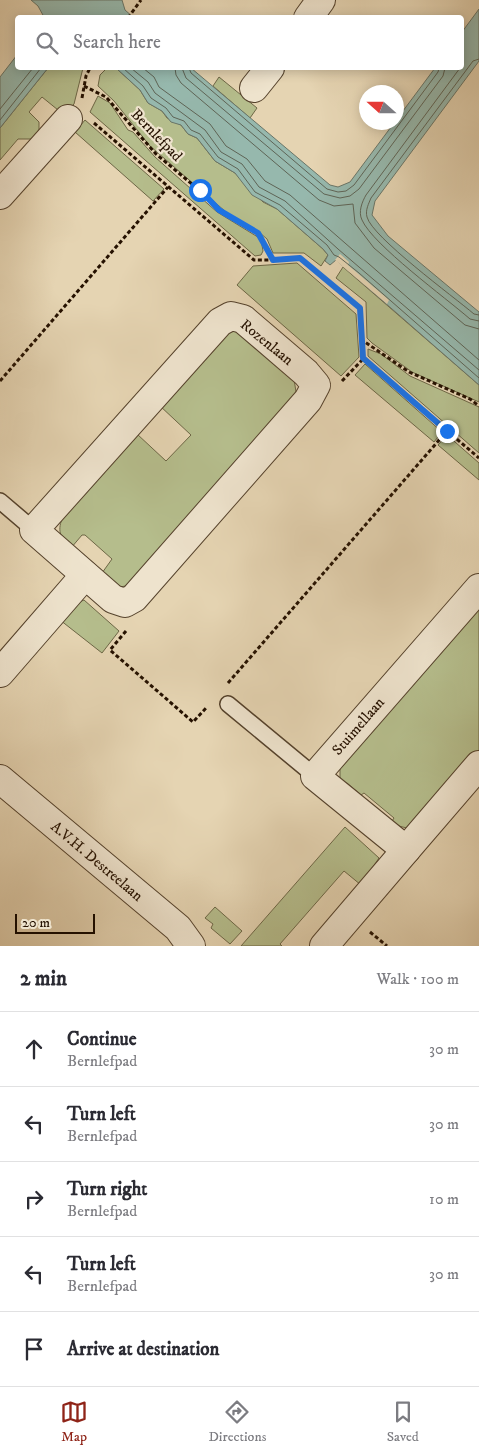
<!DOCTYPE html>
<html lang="en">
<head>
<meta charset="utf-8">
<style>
  body { margin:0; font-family:"IM FELL DW Pica",serif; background:#f7f7f7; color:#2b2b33 }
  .compass { position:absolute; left:359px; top:85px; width:45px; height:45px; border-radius:50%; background:#fff; box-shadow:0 2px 12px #0003; rotate:291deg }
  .scale { position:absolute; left:15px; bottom:12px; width:80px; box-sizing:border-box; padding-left:5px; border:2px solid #251100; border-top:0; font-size:14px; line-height:18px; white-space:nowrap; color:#251100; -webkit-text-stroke:4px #eee3cd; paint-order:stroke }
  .stop { position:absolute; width:15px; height:15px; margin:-11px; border:4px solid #1a73e8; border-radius:50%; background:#fff }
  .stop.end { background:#1a73e8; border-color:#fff; box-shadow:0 1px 5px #0008 }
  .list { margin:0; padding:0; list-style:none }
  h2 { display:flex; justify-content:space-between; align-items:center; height:65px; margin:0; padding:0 20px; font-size:21px }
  h2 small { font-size:16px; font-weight:400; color:#7c7c81 }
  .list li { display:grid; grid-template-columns:32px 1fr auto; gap:15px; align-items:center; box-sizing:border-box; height:75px; padding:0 20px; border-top:1px solid #e1e1e2 }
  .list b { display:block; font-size:19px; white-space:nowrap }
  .list p { margin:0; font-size:16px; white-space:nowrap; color:#7c7c81 }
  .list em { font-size:16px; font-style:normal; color:#7c7c81 }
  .icon { flex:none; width:28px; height:28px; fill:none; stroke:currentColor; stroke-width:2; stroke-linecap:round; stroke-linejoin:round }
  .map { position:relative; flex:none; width:479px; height:946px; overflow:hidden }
  .search { position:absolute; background:#fff; box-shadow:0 2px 12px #0003; left:15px; right:15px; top:15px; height:55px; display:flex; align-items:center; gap:12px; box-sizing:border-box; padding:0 18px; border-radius:5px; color:#7c7c81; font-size:19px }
  .sheet { height:440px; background:#fff }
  nav { display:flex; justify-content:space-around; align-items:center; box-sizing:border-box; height:70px; border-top:1px solid #e1e1e2; background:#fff; font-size:14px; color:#7c7c81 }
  nav a { display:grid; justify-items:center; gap:2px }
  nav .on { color:#8f2418 }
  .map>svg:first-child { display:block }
  .green { fill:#b5bd8c; stroke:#6d6746 }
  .water { fill:#96b8ad; stroke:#697568 }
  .pier { fill:#e5d4b2 }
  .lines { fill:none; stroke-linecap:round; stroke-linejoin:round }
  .shore { stroke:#5e6456; stroke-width:1 }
  .lane-casing { stroke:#55422c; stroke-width:18 }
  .street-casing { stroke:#55422c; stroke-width:30 }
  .path { stroke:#251100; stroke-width:3; stroke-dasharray:4 2.5; stroke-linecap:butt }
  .lane { stroke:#eee3cd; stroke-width:15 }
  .street { stroke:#eee3cd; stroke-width:28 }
  .route { stroke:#1a73e8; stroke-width:6 }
  .labels { text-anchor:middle; stroke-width:4.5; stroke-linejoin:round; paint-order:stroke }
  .street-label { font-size:15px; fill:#251100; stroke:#eee3cd }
</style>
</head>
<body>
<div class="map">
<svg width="479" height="946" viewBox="0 0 479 946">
  <rect width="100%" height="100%" fill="#e5d4b2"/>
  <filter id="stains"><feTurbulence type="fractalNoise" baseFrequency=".004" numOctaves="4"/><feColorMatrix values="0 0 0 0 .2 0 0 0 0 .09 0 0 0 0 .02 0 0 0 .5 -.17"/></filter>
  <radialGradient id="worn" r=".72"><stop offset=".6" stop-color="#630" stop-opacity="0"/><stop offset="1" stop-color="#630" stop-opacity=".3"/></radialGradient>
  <!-- green -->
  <g class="green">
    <path d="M48,68h35l-9,36 -3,3 -13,3 -16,-13 -13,15 10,10v9l-7,8h-14l-18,21v-32z"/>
    <path d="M107,68h9l24,22 8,13 14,8 5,7 14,7 7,9 9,4 18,23 20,12 28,29 14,7 46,40 5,6 -7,11 -17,-13h-31l-6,-14 -7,-6 -34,-21 -76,-66 -36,-45 -16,-15 2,-11z"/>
    <path d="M219,77l38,31 -7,10 -37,-32z"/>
    <path d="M98,96l12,7 18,27 5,2 22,25 62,55 44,27 2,12 -2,4 -6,1 -165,-144z"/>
    <path d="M85,120l79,69 -11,12 -78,-69z"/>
    <path d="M297,263l59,51 3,43 -18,19 -104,-91 16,-19z"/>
    <path d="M343,267l136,118v17l-67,-30 -40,-29 -5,-5 -1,-36 -30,-24z"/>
    <path d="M233,331l12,4 49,44 2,13 -5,11 -160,182 -11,2 -18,-14 10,-14 -27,-24h-3l-11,13c-10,-10 -14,-16 -9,-29l75,-85 29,27 25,-26 -32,-30 68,-73z"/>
    <path d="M368,349l13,5 29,22 69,31v46l-111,-97z"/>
    <path d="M365,364l77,68 -8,10 -79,-67z"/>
    <path d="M447,435l32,28v17l-41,-35z"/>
    <path d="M84,600l35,31 -17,22 -42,-33 19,-18z"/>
    <path d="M479,600v151l-61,70 -11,7 -17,-4 4,-6 -30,-25 -3,2 -14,-12 -2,1 -5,-6v-9z"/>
    <path d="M345,827l34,31 -18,27 -17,-14 -64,73 2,2h-41z"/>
    <path d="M215,907l27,24 -12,13 -19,-16 2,-4 -8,-6z"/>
  </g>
  <!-- water -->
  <g class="water">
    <path d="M31,0h91l3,10 8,7h-89l-6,-11z"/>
    <path d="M479,9v52l-104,140 -3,14 16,21 91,76v73l-143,-125 -6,5 -5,-4 3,-6 -5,-6 -46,-40 -25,-14 -17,-22 -20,-12 -18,-23 -9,-4 -7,-9 -10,-3 -9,-11 -14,-8 -8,-13 -24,-22h75l139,117 8,2 12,-5 85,-114h27v-36z"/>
    <path d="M17,55l1,13h30l-48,60v-51z"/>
  </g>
  <!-- pier -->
  <path class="pier" d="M340,254l9,8 -1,3 41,35 -2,4 -52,-44z"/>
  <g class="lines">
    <!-- shore -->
    <g class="shore">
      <path d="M479,59l-6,2 -102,137c-2,5 -6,12 -4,19 5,20 87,80 107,97l5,1"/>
      <path d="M123,68l20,18 8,12 15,10 7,9 11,4 7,9 9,4 18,23 20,12 17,23 25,13 47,40 7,10 5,2 20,16 120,105"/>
      <path d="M131,68l17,14 7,11 50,37 16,22 21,12 17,23 26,14 53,48 141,121"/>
      <path d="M143,68l11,9 5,10 51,37 16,22 21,13 18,22 25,14 189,165"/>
      <path d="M175,68l1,7 5,8 138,117 15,6 19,-2 2,19 19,25 91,77 14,4"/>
      <path d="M182,68l4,10 138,116 16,4 10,-2 9,-7 84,-113 2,-8"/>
      <path d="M189,68l2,5 136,116 11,3 8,-1 8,-6 84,-113 1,-4"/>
      <path d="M460,68l-94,127c-4,7 -8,17 -4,25 11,25 84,78 108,99l9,2"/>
      <path d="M0,109l33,-41"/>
      <path d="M0,120l41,-52"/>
    </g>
    <!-- lane casing -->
    <g class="lane-casing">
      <g id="lane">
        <path d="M0,501l34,29"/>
        <path d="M228,704l87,72"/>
      </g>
    </g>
    <!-- street casing -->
    <g class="street-casing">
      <g id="street">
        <path d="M308,18l13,-18"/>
        <path d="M254,88l16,-20"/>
        <path d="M0,195l68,-76"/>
        <path d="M231,316l12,3 63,54 10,12 -8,15 -174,198 -9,5 -12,-4 -79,-69 186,-208z"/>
        <path d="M479,588l-164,188 91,74 73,-85"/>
        <path d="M0,673l85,-98"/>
        <path d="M0,779l178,149 13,18"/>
        <path d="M324,946l82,-96"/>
      </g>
    </g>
    <!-- path -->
    <g class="path">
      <path d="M128,18l13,-18"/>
      <path d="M84,86l22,11 50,57 43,36 20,20 39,23 15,27 27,-2 60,50 2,32 47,32 61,27 9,7"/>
      <path d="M82,98l4,-22 4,-8"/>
      <path d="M94,123l160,137h19"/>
      <path d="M363,359l116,99"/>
      <path d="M0,381l168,-194"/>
      <path d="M342,381l21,-22 -1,-18"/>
      <path d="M126,631l-16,19 83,72 14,-15"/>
      <path d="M228,683l219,-252"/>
      <path d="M370,932l17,14"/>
    </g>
    <!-- lane -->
    <use href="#lane" class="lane"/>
    <!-- street -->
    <use href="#street" class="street"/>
  </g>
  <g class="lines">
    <!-- route -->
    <path class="route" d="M200,190l19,20 39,23 15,27 27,-2 60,50 3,50 84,73"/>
  </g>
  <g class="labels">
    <!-- street labels -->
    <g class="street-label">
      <text transform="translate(157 135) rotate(46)" y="5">Bernlefpad</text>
      <text transform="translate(267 342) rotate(39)" y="5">Rozenlaan</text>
      <text transform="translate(358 726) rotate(-49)" y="5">Stuimellaan</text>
      <text transform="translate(97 861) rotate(40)" y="5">A.V.H. Destreelaan</text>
    </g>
  </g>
  <rect width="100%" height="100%" filter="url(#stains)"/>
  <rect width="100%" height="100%" fill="url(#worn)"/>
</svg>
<svg class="compass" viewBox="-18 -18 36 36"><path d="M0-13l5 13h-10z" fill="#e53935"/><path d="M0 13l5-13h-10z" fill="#7c7c81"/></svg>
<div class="scale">20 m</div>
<div class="stop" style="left:200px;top:190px"></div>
<div class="stop end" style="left:447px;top:431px"></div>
<div class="search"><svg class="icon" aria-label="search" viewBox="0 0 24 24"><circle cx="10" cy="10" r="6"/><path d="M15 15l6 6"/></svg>Search here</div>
</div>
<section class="sheet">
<h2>2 min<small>Walk · 100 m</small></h2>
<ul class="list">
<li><svg class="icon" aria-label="ahead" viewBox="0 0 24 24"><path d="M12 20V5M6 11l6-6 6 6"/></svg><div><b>Continue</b><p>Bernlefpad</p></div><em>30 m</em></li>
<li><svg class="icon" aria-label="left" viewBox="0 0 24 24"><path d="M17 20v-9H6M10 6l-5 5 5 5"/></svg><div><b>Turn left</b><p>Bernlefpad</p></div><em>30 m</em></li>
<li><svg class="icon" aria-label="right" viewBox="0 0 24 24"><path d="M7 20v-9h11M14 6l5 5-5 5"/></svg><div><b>Turn right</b><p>Bernlefpad</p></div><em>10 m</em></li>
<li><svg class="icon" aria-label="left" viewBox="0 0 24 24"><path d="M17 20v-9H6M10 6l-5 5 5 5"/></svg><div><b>Turn left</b><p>Bernlefpad</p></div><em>30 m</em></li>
<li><svg class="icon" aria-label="arrive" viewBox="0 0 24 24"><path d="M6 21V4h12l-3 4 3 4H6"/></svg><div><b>Arrive at destination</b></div></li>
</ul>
</section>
<nav>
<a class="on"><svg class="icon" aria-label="map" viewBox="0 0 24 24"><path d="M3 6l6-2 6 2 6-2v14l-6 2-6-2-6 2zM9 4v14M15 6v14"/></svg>Map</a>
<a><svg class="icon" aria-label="directions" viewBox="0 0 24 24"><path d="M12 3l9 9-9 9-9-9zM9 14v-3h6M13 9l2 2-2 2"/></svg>Directions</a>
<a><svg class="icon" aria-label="saved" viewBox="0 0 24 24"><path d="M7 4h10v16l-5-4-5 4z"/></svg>Saved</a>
</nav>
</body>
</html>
